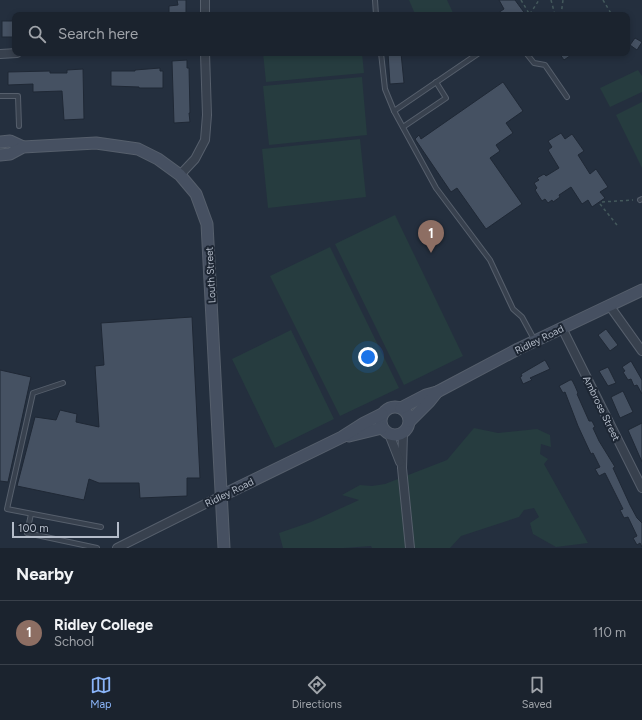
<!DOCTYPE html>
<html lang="en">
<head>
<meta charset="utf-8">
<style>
  body { margin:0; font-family:Figtree,sans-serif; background:#282f3a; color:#f1f3f6 }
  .scale { position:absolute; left:12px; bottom:10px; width:107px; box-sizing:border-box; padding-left:4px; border:2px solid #b4bcc9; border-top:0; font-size:11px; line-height:14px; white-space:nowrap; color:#b4bcc9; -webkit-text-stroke:3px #1d2633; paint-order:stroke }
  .you { position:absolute; left:368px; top:357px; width:14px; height:14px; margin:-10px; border:3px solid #fff; border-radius:50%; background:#1a73e8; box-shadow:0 0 0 6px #1a73e833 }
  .badge { display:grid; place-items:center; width:26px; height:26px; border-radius:50%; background:#8ab4f8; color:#fff; font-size:13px; font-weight:700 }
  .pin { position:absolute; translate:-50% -33px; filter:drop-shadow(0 1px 2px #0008) }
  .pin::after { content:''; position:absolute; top:21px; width:14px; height:12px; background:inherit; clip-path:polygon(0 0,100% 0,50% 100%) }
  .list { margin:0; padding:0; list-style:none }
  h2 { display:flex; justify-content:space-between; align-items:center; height:52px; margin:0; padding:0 16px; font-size:17px }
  h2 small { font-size:13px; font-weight:400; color:#a0a4aa }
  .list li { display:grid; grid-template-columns:26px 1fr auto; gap:12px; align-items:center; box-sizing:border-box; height:64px; padding:0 16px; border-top:1px solid #39404a }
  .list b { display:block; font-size:15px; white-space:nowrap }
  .list p { margin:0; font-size:13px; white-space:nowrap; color:#a0a4aa }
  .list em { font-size:13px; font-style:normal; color:#a0a4aa }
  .icon { flex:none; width:22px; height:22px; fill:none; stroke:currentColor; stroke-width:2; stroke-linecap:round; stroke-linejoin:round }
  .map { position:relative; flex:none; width:642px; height:548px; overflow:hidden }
  .search { position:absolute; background:#1b232e; box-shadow:0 2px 6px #0003; left:12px; right:12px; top:12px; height:44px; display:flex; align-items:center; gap:10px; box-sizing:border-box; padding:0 14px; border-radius:8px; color:#a0a4aa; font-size:15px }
  .sheet { height:116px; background:#1b232e }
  nav { display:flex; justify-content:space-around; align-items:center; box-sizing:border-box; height:56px; border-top:1px solid #39404a; background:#1b232e; font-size:11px; color:#a0a4aa }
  nav a { display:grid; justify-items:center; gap:2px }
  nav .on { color:#8ab4f8 }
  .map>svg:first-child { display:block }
  .green { fill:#263c3f }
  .building { fill:#455162; stroke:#1f2835 }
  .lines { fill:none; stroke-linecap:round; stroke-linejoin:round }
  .lane-casing { stroke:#565f6c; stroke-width:6 }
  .street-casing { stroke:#565f6c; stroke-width:10 }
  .secondary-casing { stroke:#565f6c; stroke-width:13 }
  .path { stroke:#44595c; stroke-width:1.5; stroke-dasharray:3 3; stroke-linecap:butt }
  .lane { stroke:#38414e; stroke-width:4 }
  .street { stroke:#38414e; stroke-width:8 }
  .secondary { stroke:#465061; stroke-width:11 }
  .labels { text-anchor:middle; stroke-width:4; stroke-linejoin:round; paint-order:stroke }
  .street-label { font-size:10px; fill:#b4bcc9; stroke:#1d2633 }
</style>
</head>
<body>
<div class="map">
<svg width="642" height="548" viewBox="0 0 642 548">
  <rect width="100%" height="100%" fill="#242f3e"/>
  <!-- green -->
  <g class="green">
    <path d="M409,0h38l7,15h-42l3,-1z"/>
    <path d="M263,53h99l2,20 -98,9z"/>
    <path d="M638,70l4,6v16l-32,15 -10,-19z"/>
    <path d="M362,77l5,58 -98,10 -6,-59z"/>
    <path d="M642,102v66l-26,-53z"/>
    <path d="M360,139l6,58 -98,11 -6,-59z"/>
    <path d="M395,215l68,141 -59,29 -69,-141z"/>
    <path d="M330,247l69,141 -59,28 -70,-140z"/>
    <path d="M291,330l43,89 -59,29 -43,-89z"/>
    <path d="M474,428l24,5 39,-4 13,6 1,12 -10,-3 -1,10 8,5 -4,5 44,79 -32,4 -23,-13 -3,-11 9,-6 -5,-9 -10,2 -5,7 -58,19 -11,12h-78l-1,-2 -27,2h-61l-4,-15 32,-11 48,-22 -17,-5 18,-10 12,1 13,-2 62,-24z"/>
  </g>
  <!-- building -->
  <g class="building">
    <path d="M177,0h9v13l-17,1v-8l9,-1z"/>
    <path d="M499,0h16l11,15h-31l9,-6z"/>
    <rect x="2" y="21" width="13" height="16"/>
    <path d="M635,38l7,4 -5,8 -7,-5z"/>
    <path d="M388,53h13l3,30 -14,1z"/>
    <path d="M559,53h15l-10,7z"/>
    <path d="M187,60v8h2l1,45h-1l1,9 -16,1 -2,-62z"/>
    <path d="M160,68v3h3v17h-24v-1l-28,-1v-15h24v-1z"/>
    <path d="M83,69l1,50 -20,1 -2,-29 -29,1v-8l-25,1v-13l42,-1v2h17v-3z"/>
    <path d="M503,82l20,29 -17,12 7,10 -17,12 4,6 -10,7 32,46 -36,25 -29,-41 -6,4 -36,-53 4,-4 2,4z"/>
    <path d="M561,133l4,6 7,-5 12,17 -6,4 12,19 6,-5 12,18 -8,5 5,6 -13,9 -4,-7 -6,4 -11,-17 -12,8 1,2 -7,5 -1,-2 -4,3 -3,-4 -3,2 -7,-11 2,-2 -3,-5 5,-3 -2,-2 7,-4 2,2 13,-8 -11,-18 4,-3 -4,-6z"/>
    <path d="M192,317l8,161h-13v18l-47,2 -1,-15h-40l-10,-4 -5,21 -67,-14 18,-69 21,3 4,-10 17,4 -1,8 23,5 -4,-61 9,-1 -3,-42z"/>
    <path d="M606,329l12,16 -8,6 -12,-16z"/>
    <path d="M545,360l5,9 -20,9 2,2 -9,4 -3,-7 2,-1 -1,-2z"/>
    <path d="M631,361l11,19v14l-5,-9 -3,1 -3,-7 -3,1 -5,-8 2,-1 -3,-4z"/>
    <path d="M608,367l8,16 -8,3 -9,-15z"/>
    <path d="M0,370l31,7 -23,105 -8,-1z"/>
    <path d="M570,380h2l3,6 3,7 -1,1 12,27h3l3,6 -2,1 6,13 16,26 -2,1 17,37 7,13 5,5v24l-2,-4 -3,2 -4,-7 4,-2 -9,-19 -4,1 -4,-8 3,-1 -18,-36 -6,3 -4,-7 5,-2 -7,-14 -2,1 -13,-28 -13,-34 -2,1 -4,-7z"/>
    <path d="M623,391l10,21 -13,6 -9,-21z"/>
    <path d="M642,423v39l-14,-32z"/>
  </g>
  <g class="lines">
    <!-- lane casing -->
    <g class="lane-casing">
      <g id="lane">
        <path d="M375,0l1,15"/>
        <path d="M381,53l4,36 9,22 42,77 54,72 23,49 9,8 13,24"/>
        <path d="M526,53l8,10 11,2 22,32"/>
        <path d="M0,96h18l1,30"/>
        <path d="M394,111l85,-58"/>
        <path d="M403,127l43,-29 -10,-16"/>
        <path d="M640,200l2,-1"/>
        <path d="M63,383l-30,10 -26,116 94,18"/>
        <path d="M31,514l-4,19 70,15"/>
      </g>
    </g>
    <!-- street casing -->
    <g class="street-casing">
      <g id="street">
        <path d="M205,0v15"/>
        <path d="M0,54l17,-1"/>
        <path d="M180,175l15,-16 10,-19 2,-25 -2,-62"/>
        <path d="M609,305l33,46"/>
        <path d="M562,328l80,160"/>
        <path d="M403,433l-1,35 8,80"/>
        <path d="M389,434l11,28"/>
        <path d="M117,548l104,-52"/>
      </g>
    </g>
    <!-- secondary casing -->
    <g class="secondary-casing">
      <g id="secondary">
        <path d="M0,142l10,-1 13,6"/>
        <path d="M0,155l10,-1 13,-7 73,-4 42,6 20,10 22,16 16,19 11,30 17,324"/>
        <circle cx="395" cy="421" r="14"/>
        <path d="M401,408l25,-13 11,-3 81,-43 124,-59"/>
        <path d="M410,421l19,-19 8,-10"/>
        <path d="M349,436l33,-8"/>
        <path d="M221,496l121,-59 22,-14 18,-9"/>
      </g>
    </g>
    <!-- path -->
    <g class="path">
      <path d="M521,0l9,15"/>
      <path d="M551,0l4,15"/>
      <path d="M603,0l9,15"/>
      <path d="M530,14l9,-14"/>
      <path d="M561,15l2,-15"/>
      <path d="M602,202l31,-2"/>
      <path d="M600,204l17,21"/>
    </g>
    <!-- lane -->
    <use href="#lane" class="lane"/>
    <!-- street -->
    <use href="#street" class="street"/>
    <!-- secondary -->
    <use href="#secondary" class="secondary"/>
  </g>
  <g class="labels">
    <!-- street labels -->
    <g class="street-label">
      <text transform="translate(210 275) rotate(-93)" y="4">Louth Street</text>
      <text transform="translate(539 339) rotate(-26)" y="4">Ridley Road</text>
      <text transform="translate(602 408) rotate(64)" y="4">Ambrose Street</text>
      <text transform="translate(229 492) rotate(-26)" y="4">Ridley Road</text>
    </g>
  </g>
</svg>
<div class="scale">100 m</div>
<div class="you"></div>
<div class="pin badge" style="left:431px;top:253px;background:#8d6e63">1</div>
<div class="search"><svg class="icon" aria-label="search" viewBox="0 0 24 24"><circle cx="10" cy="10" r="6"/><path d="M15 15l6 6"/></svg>Search here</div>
</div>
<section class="sheet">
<h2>Nearby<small></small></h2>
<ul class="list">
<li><span class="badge" style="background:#8d6e63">1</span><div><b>Ridley College</b><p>School</p></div><em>110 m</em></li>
</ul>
</section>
<nav>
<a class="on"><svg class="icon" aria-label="map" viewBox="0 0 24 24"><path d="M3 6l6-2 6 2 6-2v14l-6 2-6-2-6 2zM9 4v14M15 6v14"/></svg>Map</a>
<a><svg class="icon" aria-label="directions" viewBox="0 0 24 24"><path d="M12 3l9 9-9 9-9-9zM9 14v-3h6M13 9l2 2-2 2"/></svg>Directions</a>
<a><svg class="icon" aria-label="saved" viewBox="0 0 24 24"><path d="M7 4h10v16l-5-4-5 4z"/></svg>Saved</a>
</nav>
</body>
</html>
